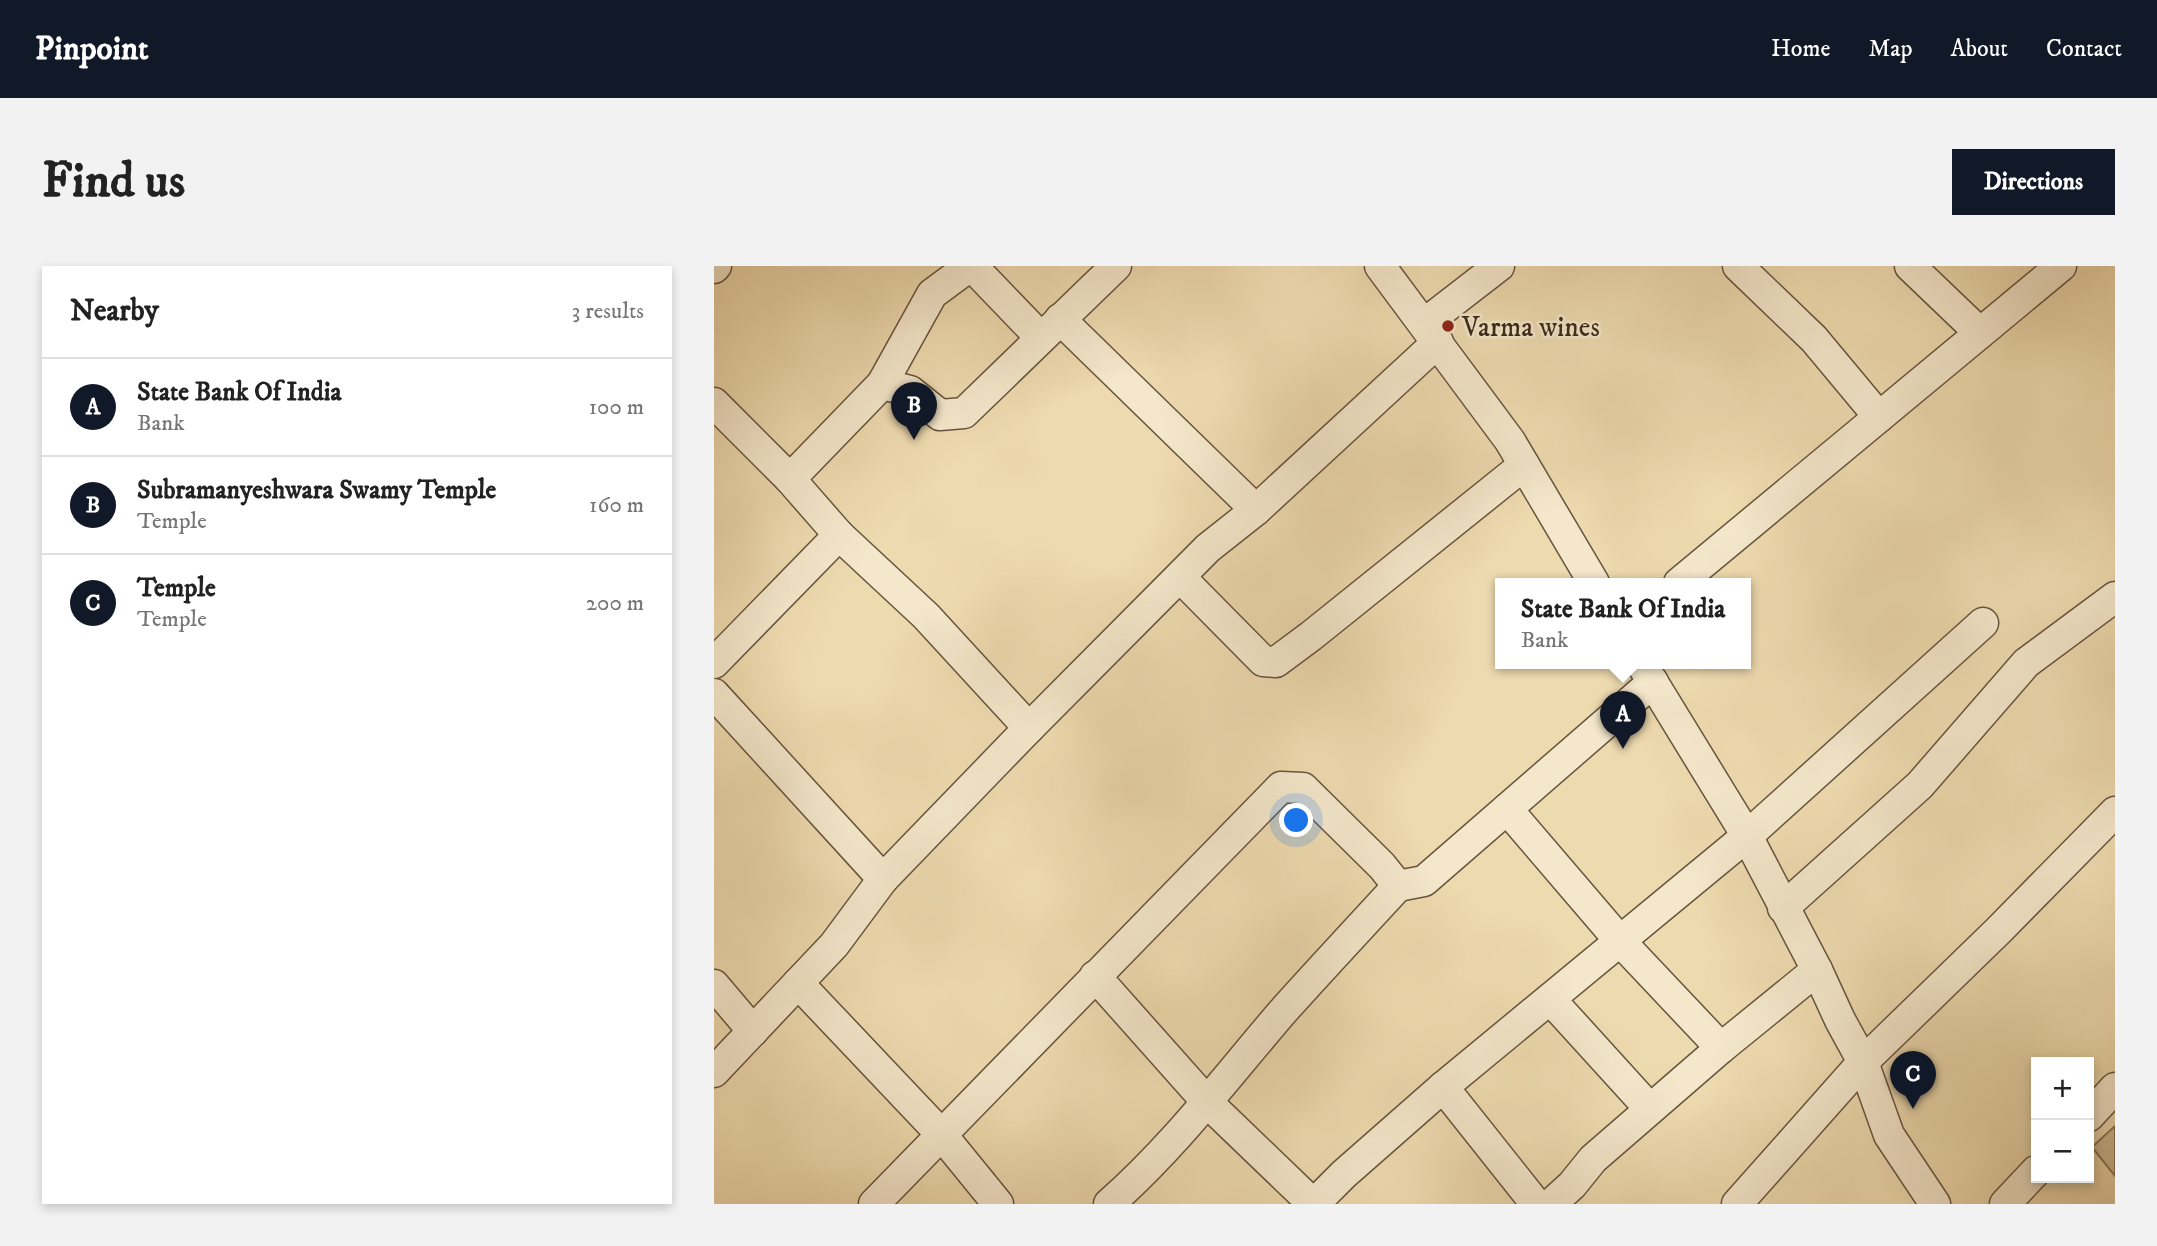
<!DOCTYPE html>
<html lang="en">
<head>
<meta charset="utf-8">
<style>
  body { margin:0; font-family:"IM FELL DW Pica",serif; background:#f2f2f2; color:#222 }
  .controls { position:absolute; right:21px; bottom:21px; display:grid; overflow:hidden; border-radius:0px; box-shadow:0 4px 10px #0003 }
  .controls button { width:63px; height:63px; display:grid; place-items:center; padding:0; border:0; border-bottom:2px solid #e0e0e0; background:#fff; color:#222; font:35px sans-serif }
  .you { position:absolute; left:583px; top:555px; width:24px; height:24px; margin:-18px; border:5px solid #fff; border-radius:50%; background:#1a73e8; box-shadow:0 0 0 10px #1a73e833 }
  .badge { display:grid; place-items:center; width:46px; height:46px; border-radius:50%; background:#111827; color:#fff; font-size:23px; font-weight:700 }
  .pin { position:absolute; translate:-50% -58px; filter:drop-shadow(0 2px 4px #0008) }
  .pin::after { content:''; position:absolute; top:37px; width:24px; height:21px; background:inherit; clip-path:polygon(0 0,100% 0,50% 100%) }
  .popup { position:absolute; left:781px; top:312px; width:256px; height:91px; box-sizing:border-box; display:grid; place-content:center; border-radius:0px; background:#fff; filter:drop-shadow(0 2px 5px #0005); font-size:23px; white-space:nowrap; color:#767676 }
  .popup b { font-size:26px; color:#222 }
  .popup::after { content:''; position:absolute; left:50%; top:100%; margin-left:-14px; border:14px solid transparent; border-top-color:#fff }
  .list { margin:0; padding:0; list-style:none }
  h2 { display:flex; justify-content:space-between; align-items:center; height:91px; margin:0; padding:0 28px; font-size:30px }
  h2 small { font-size:23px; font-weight:400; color:#767676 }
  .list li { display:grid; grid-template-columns:46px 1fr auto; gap:21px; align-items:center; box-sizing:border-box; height:98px; padding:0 28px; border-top:2px solid #e0e0e0 }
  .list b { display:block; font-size:26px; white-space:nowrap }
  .list p { margin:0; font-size:23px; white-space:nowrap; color:#767676 }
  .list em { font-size:23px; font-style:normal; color:#767676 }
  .map { position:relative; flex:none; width:1401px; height:938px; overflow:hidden; border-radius:0px }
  header { display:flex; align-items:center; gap:42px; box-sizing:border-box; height:98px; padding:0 35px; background:#111827; color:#fff }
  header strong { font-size:33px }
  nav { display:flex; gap:38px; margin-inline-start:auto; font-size:24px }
  .intro { display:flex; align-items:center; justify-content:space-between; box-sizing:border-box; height:168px; padding:0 42px }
  h1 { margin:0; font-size:49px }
  .button { padding:18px 32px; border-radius:0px; background:#111827; color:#fff; font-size:24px; font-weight:700 }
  main { display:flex; gap:42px; padding:0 42px }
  aside { flex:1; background:#fff; border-radius:0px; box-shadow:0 4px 10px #0003 }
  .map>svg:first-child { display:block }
  .green { fill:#cfbc95; stroke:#847256; stroke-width:2 }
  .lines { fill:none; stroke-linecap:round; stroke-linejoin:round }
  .minor-casing { stroke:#67543e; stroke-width:33 }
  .minor { stroke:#f4e7cb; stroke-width:30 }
  .poi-dot { fill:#8f2418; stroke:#f4e7cb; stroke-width:2.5 }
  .labels { text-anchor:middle; stroke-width:5; stroke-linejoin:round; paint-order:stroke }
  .poi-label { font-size:28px; fill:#3a2818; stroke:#f4e7cb; text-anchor:start }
</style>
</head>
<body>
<header>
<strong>Pinpoint</strong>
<nav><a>Home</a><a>Map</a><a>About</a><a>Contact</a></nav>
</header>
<div class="intro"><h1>Find us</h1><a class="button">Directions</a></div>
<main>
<aside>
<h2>Nearby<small>3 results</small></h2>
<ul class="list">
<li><span class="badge">A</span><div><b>State Bank Of India</b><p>Bank</p></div><em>100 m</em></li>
<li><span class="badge">B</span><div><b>Subramanyeshwara Swamy Temple</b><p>Temple</p></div><em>160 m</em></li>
<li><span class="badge">C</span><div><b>Temple</b><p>Temple</p></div><em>200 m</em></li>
</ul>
</aside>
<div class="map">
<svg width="1401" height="938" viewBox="0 0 1401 938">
  <rect width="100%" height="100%" fill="#eedaaf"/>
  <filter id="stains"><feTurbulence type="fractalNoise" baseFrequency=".00286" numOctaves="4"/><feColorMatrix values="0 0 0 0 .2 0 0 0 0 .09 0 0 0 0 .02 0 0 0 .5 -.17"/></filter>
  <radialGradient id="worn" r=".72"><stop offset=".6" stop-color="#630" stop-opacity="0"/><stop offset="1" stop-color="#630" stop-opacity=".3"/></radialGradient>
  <!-- green -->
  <path class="green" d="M1401,860v50l-23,-29z"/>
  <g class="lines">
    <!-- minor casing -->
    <g class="minor-casing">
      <g id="minor">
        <path d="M258,0l69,72"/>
        <path d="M666,0l130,175 84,142"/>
        <path d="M1024,0l76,73 65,78"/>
        <path d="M1196,0l70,67"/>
        <path d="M0,2l2,-2"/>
        <path d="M346,53l196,191"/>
        <path d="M710,58l75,-58"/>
        <path d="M168,118l50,-90 38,-28"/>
        <path d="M0,137l76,76 49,56 -125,128"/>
        <path d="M76,213l92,-95 28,7 30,24 24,-2 152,-147"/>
        <path d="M125,269l87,81 103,112"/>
        <path d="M466,311l83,84 13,1 35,-26 213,-171"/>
        <path d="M965,317l382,-317"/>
        <path d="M927,397l106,173 70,134 23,50 23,42 26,73 46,69"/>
        <path d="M0,428l169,185"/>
        <path d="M793,543l113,132 101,107"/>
        <path d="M1069,642l137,-123 106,-122 89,-66"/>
        <path d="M381,710l113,127 105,101"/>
        <path d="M84,717l143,151 57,70"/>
        <path d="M0,719l39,46"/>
        <path d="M836,733l100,110"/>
        <path d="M0,806l120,-127 49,-66 146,-151 179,-180 48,-38 182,-168"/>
        <path d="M729,821l93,117"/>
        <path d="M1375,850l26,-28"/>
        <path d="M160,938l407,-417 22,1 79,78 16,20 26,-5 229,-199"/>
        <path d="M395,938c67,-59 118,-128 176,-195 37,-41 75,-82 113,-123"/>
        <path d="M600,938l30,-30 99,-87 304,-251 236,-213"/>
        <path d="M837,938l21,-19 21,-26 128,-111 96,-78"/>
        <path d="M1023,938l126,-142 135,-131 117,-119"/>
        <path d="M1291,938l31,-33"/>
      </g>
    </g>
    <!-- minor -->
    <use href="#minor" class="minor"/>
  </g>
  <!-- markers -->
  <circle class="poi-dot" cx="734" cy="60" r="7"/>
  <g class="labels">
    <!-- poi labels -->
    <g class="poi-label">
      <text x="748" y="70">Varma wines</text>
    </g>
  </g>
  <rect width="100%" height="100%" filter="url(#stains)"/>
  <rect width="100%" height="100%" fill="url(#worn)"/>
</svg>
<div class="controls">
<button>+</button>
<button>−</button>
</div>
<div class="you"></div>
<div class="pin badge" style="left:909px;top:483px">A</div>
<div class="popup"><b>State Bank Of India</b>Bank</div>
<div class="pin badge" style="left:200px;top:174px">B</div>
<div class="pin badge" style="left:1199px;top:843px">C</div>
</div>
</main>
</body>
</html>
